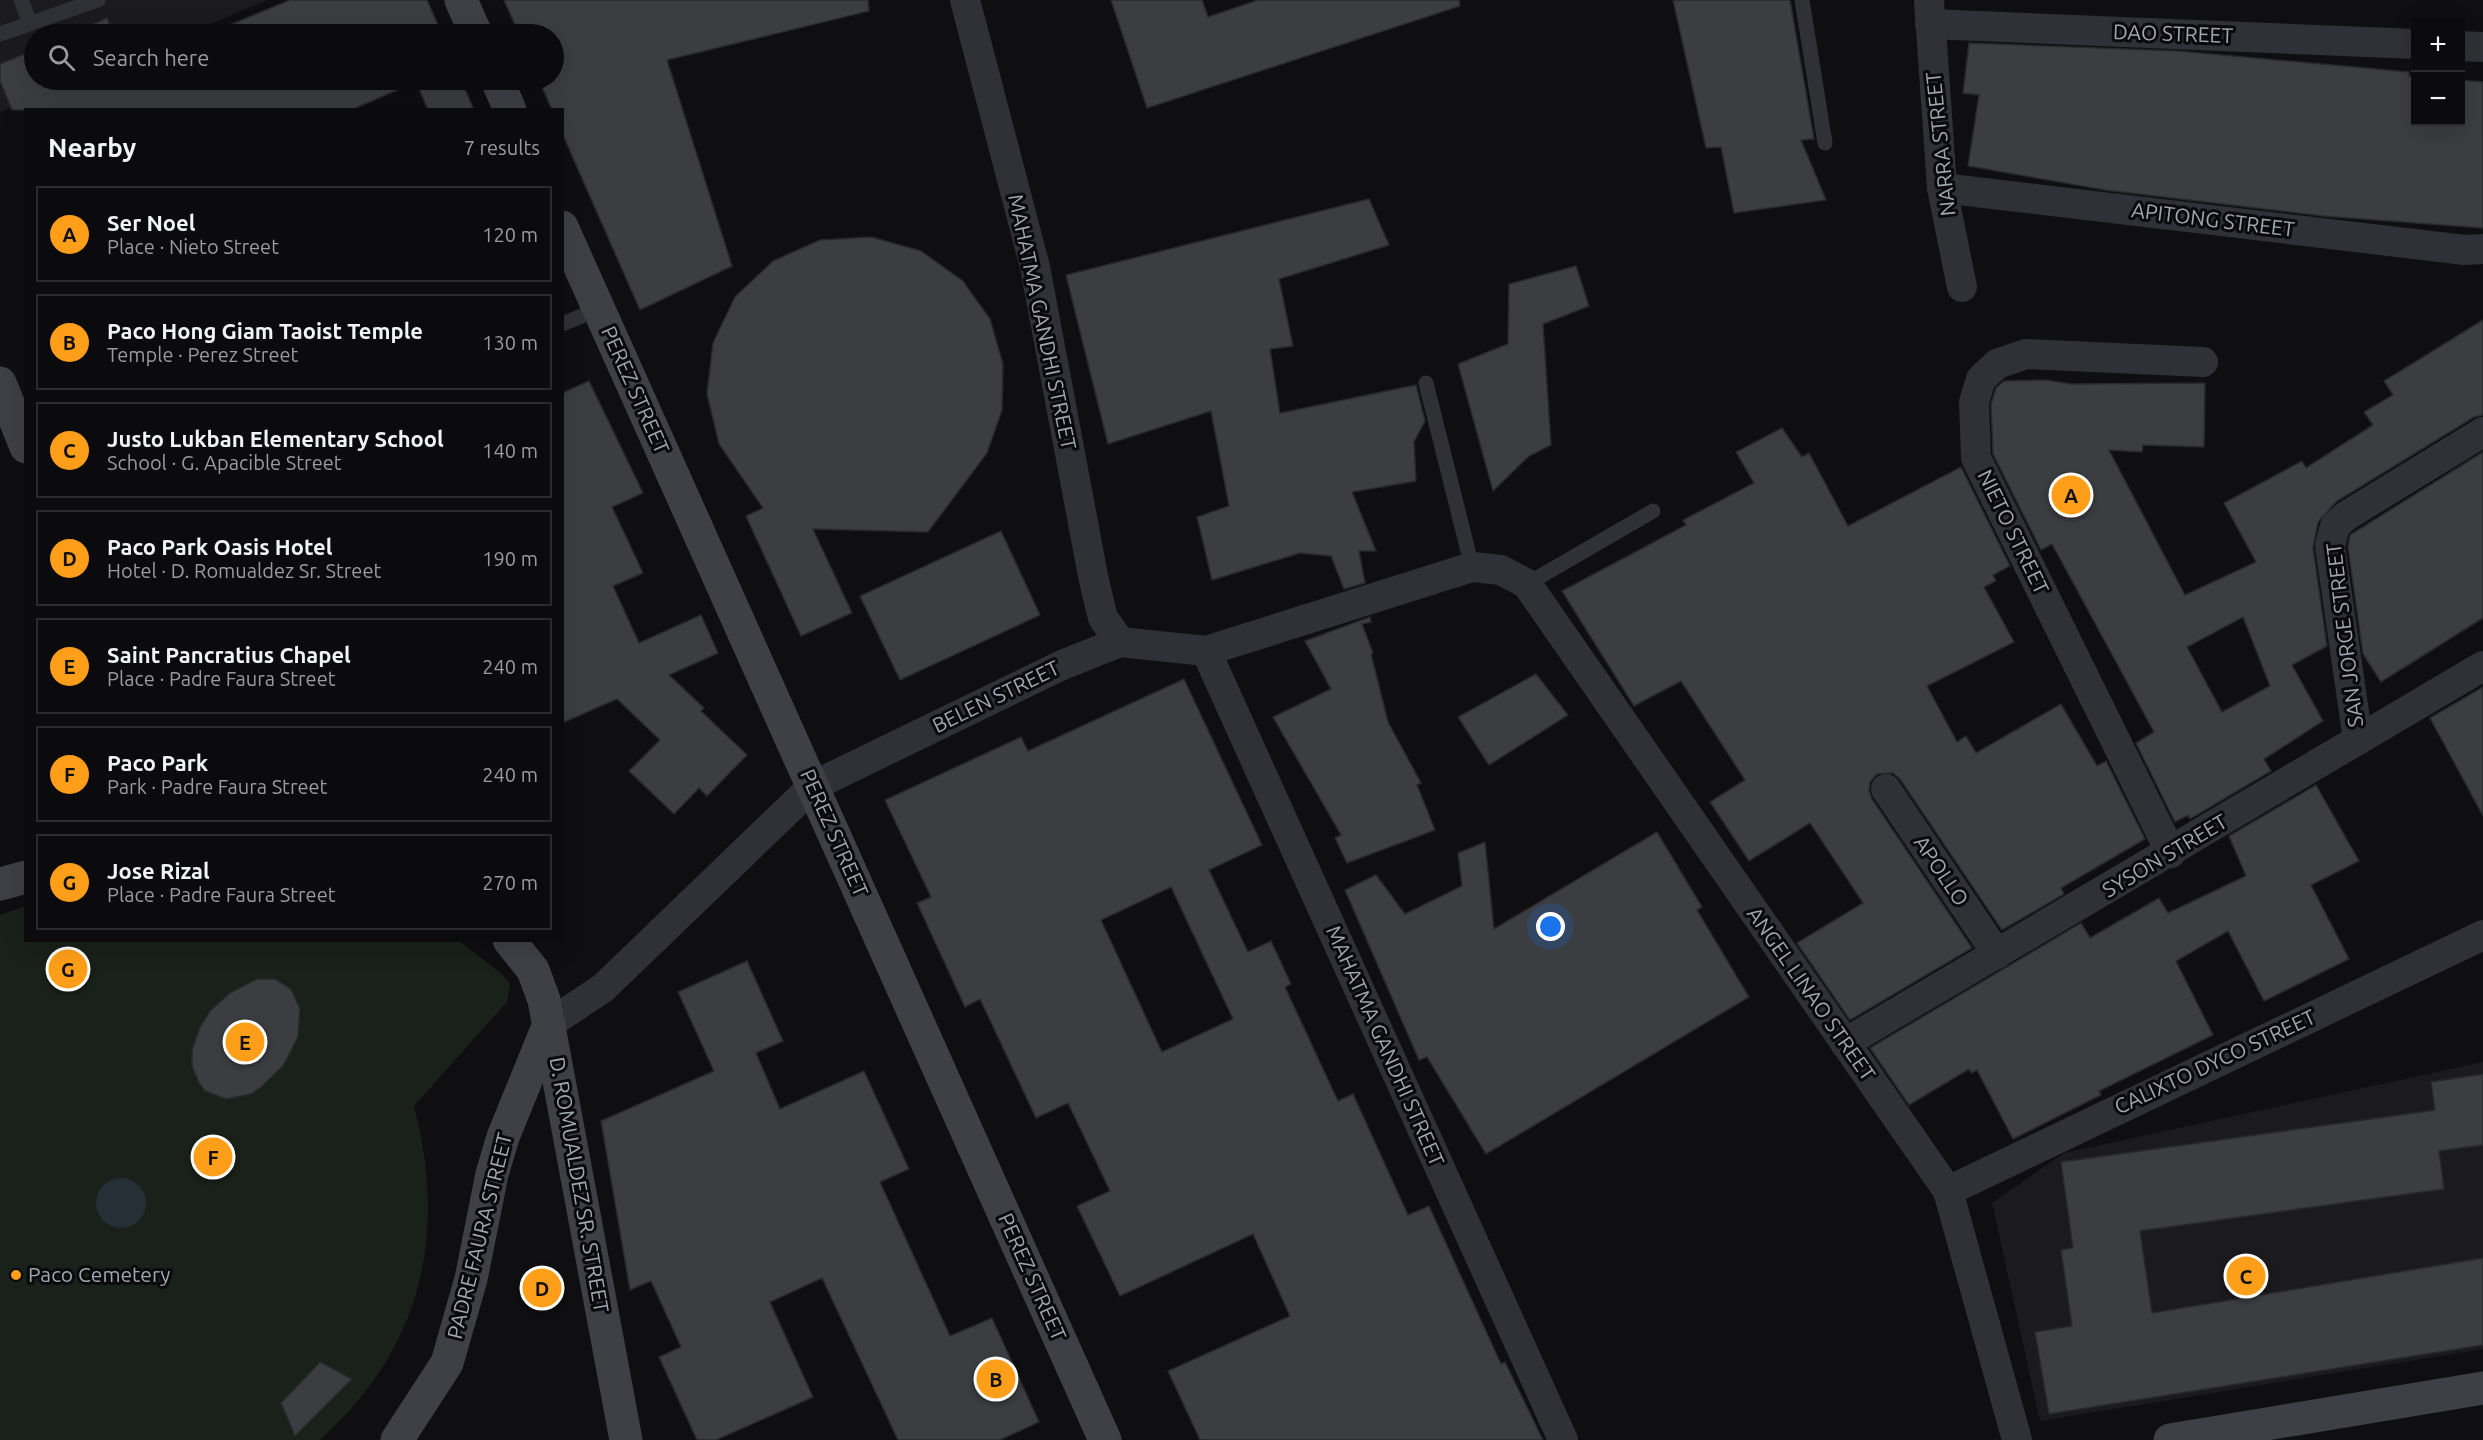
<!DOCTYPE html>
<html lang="en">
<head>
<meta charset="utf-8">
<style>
  body { margin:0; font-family:Ubuntu,sans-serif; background:#19191b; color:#f1f3f6 }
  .controls { position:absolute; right:18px; top:18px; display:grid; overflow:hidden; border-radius:0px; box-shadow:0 6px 24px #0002 }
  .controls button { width:54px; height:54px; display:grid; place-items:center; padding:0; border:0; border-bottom:2px solid #2b2b2e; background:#0b0b0d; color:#f1f3f6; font:30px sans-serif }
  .you { position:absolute; left:1551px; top:927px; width:21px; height:21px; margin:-15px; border:4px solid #fff; border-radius:50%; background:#1a73e8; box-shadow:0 0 0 9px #1a73e833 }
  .badge { display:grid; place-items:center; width:39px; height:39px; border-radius:50%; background:#ff9f19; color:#111; font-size:20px; font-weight:700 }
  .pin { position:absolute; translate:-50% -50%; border:3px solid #fff; box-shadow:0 2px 6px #0006 }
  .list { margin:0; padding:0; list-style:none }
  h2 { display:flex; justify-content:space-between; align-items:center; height:78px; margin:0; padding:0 24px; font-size:26px }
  h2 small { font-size:20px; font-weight:400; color:#9a9b9d }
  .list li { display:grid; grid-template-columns:39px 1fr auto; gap:18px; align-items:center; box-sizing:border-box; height:96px; margin:0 12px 12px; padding:0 12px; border:2px solid #2b2b2e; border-radius:0px }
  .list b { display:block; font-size:22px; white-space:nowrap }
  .list p { margin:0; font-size:20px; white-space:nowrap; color:#9a9b9d }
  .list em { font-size:20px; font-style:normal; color:#9a9b9d }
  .icon { flex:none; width:33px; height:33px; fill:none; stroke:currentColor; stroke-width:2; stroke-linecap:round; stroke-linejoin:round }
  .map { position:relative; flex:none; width:2483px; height:1440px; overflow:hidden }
  .search { position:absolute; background:#0b0b0d; box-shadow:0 6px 24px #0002; left:24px; top:24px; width:540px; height:66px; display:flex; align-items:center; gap:15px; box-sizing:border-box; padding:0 21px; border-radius:33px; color:#9a9b9d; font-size:22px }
  .panel { position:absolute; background:#0b0b0d; box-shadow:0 6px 24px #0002; left:24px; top:108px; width:540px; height:834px; border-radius:0px }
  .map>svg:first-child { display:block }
  .built { fill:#1b1b1e }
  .green { fill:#19211a }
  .water { fill:#252f35 }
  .building { fill:#3b3d41; stroke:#29292d; stroke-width:1.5; fill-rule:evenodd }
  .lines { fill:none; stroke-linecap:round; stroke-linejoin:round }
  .lane { stroke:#303136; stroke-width:15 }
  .street { stroke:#303136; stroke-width:30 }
  .secondary { stroke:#3e4046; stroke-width:33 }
  .poi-dot { fill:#ff9f19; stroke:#0a0a0c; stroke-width:2 }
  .labels { text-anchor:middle; stroke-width:6; stroke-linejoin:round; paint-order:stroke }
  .street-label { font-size:21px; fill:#9fa7b3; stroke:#0a0a0c }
  .poi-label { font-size:21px; fill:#9fa7b3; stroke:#0a0a0c; text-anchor:start }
</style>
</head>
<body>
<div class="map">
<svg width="2483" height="1440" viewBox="0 0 2483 1440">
  <rect width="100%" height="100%" fill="#0f0f11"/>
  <!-- built -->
  <g class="built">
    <path d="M0,0h267l-80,34h-153v46h45l-79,32z"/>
    <path d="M2483,1062v287l-443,72 -48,-218 72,-50z"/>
  </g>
  <!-- green -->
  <path class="green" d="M25,906l1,34 433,1 43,33 8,10 -3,18 -93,104c34,129 7,244 -94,334h-320v-525z"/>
  <!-- water -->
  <circle class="water" cx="121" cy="1203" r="25"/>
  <!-- building -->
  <g class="building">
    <path d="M290,0h137l15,34h-234z"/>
    <path d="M504,0h364l1,11 -202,49 65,206 -92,44 -78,-177v-23h-10l-13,-30h15v-46h-35z"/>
    <path d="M1111,0h91l6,17 50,-17h201l1,6 -313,102z"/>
    <path d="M1673,0h117l24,139 -13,1 25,60 -92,13 -13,-66 -15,1z"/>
    <path d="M107,18l7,16h-45l4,-1z"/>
    <path d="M1969,43l209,8 231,21v4l6,1v45h45v-42l23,2v146l-160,-12 -218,-26 -137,-24 11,-71 -16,-2z"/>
    <path d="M34,50v30h427l13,30h-46l-12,-28 -65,28h-339l-12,-29v-17z"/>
    <path d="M1369,199l20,46 -110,34 14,67 -23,3 10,64 136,-28 9,36 -11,21 2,39 -64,11 24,59h-17l6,32 -21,6 -13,-33 -31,-3 -88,27 -15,-63 32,-11 -18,-95 -103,33 -42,-169z"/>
    <path d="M871,237l50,14 42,30 27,38 13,45 -1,46 -15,43 -59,79 -115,-3 39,84 -51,23 -55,-120 17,-8 -44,-64 -12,-50 6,-51 22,-46 38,-36 47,-21z"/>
    <path d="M1576,266l13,40 -46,18 8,121 -22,11 -36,35 -35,-127 50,-20 1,-60z"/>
    <path d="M2483,320v95l-9,2 -137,84 -19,21 -5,26 14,98 -35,19 31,56 -59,38 7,12 -81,48 -2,-4 -13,7 -39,-79 18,-11 -102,-188 -11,6 -48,-96 -2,-50 5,-16 8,-7 42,-1 25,4 134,-1 -1,64 -61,-2 -1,7 -33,-2 76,145 71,-33 -32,-59 78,-42 4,7 67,-43 -9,-13 29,-17 -9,-14zM2243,617l27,69 -48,26 -35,-65z"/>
    <path d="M589,381l54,112 -31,14 31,66 -30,13 26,57 62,-28 17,38 -49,22 35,33 -3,3 46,44 -40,41 -8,-8 -25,26 -45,-43 31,-31 -43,-41 -55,24v-330z"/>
    <path d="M1782,428l20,29 7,-4 39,73 113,-59 49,99 -17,9 3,6 -12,6 30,55 -87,44 30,56 9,-6 10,17 85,-49 36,62 9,-5 39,78 -84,49 3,6 -62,36 -102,-151 -7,-6 -16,1 -7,8 -1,9 3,8 100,149 -122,72 -53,-77 66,-40 -53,-80 -61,38 -39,-59 35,-22 -64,-99 -47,25 -72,-115 124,-66 -3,-5 71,-37 -18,-31z"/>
    <path d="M2483,452v166l-102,64 -18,-28 -15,-107 2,-12z"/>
    <path d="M1001,531l39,84 -140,65 -40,-84z"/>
    <path d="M1370,617l1,5 -9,2 11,29 -2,1 17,68 33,61 -4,2 18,45 -88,33 -12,-25 6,-3 -68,-118 58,-28 -26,-48z"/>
    <path d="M1536,674l32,41 -79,50 -31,-48z"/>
    <path d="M1184,679l78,166 -53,25 39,82 23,-11 20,43 -6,3 53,114 15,-7 55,121 21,-9 72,158 4,-2 38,78h-343l-32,-69 122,-55 -37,-82 -133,62 -43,-90 33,-15 -42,-88 -32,15 -56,-119 -15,8 -48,-104 14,-6 -46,-97 136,-63 7,14zM1171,887l62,132 -71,33 -61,-132z"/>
    <path d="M2483,687v129l-53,-98z"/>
    <path d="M2316,785l43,76 -48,24 38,74 -85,42 -36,-70 -52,30 37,74 -114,56 2,4 -88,44 -36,-69 -6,3 -2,-4 -60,36 -39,-57 211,-125 9,15 69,-40 9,15 78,-37 -17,-40z"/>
    <path d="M1657,832l45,75 -5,3 52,87 -263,157 -59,-97 -8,3 -74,-170 31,-15 29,39 57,-28 -4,-33 27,-11 9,87z"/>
    <path d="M747,961l36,80 -27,12 24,56 84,-38 45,98 -29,13 70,154 42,-18 47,104 -39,18h-102l-76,-162 -52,24 43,95 -97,43h-19l-38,-83 22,-10 -30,-66 -21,9 -29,-169 113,-50 -36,-79z"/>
    <path d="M257,979h18l16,10 9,20 -2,28 -15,29 -22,21 -10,7 -25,5 -21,-8 -6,-8 -7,-17v-16l8,-23 10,-16 20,-18z"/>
    <path d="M2483,1074v71l-44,6 5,38 -304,42 12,82 331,-55v87l-434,69 -14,-82 37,-6 -11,-76 12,-2 -12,-86 374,-52 -4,-28z"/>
    <path d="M320,1362l32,17 -57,57 -14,-33z"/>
  </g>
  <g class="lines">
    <!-- lane -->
    <g class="lane">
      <path d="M21,0l9,23"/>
      <path d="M1802,0l23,143"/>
      <path d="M0,34l98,-34"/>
      <path d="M562,324l37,-15"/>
      <path d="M1426,383l46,184"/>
      <path d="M1527,584l126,-73"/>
    </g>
    <!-- street -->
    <g class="street">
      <path d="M965,0l70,267 59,314 9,37 17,24"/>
      <path d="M1929,0l13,188 20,99"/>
      <path d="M1930,24l486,20"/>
      <path d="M2460,46l23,1"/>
      <path d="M1942,188l523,62 18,-1"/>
      <path d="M1206,651l357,789"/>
      <path d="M2358,740l-28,-194 5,-20 11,-10 137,-84"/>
      <path d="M1886,789l111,165"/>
      <path d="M2171,853l-195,-395 -2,-56 7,-23 16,-15 29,-10 177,8"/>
      <path d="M549,1024l54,-36 210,-202 249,-121 58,-23 86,9 266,-84 29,3 26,14 421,607 69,249"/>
      <path d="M1845,1043l638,-377"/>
      <path d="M1948,1191l535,-256"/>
    </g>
    <!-- secondary -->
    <g class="secondary">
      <path d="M461,0l15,34"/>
      <path d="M497,80l13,30"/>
      <path d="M562,227l543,1213"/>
      <path d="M0,383l26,64"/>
      <path d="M0,884l26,-7"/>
      <path d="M509,940l24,30 11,30 82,440"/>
      <path d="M397,1440l50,-77 24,-84 21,-105 11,-37 46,-113"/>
      <path d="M2170,1440l313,-52"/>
    </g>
  </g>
  <!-- markers -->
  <circle class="poi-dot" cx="16" cy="1275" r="6"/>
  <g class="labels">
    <!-- street labels -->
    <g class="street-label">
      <text transform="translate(2173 34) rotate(2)" y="7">DAO STREET</text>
      <text transform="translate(1941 144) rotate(-96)" y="7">NARRA STREET</text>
      <text transform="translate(2213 220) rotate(7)" y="7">APITONG STREET</text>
      <text transform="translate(1042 322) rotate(78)" y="7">MAHATMA GANDHI STREET</text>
      <text transform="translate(635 390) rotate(66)" y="7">PEREZ STREET</text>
      <text transform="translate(2013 532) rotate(64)" y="7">NIETO STREET</text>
      <text transform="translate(2345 635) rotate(-97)" y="7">SAN JORGE STREET</text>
      <text transform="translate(996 697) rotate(-26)" y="7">BELEN STREET</text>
      <text transform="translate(834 833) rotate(66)" y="7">PEREZ STREET</text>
      <text transform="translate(2165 856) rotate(-31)" y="7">SYSON STREET</text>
      <text transform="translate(1941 871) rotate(56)" y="7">APOLLO</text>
      <text transform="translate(1811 994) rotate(55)" y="7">ANGEL LINAO STREET</text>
      <text transform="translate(1385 1046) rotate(66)" y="7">MAHATMA GANDHI STREET</text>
      <text transform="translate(2215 1062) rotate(-25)" y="7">CALIXTO DYCO STREET</text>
      <text transform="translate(579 1185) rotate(80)" y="7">D. ROMUALDEZ SR. STREET</text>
      <text transform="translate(480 1236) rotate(-76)" y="7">PADRE FAURA STREET</text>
      <text transform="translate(1032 1277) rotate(66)" y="7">PEREZ STREET</text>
    </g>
    <!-- poi labels -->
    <g class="poi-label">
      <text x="28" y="1282">Paco Cemetery</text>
    </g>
  </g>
</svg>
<div class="controls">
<button>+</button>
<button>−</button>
</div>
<div class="you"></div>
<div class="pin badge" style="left:2071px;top:495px">A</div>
<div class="pin badge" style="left:996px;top:1379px">B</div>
<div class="pin badge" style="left:2246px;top:1276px">C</div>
<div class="pin badge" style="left:542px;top:1288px">D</div>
<div class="pin badge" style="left:245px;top:1042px">E</div>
<div class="pin badge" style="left:213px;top:1157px">F</div>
<div class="pin badge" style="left:68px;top:969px">G</div>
<div class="search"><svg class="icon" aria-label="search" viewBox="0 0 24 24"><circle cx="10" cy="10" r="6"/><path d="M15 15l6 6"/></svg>Search here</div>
<section class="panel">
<h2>Nearby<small>7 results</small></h2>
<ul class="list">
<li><span class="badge">A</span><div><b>Ser Noel</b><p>Place · Nieto Street</p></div><em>120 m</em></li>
<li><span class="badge">B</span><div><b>Paco Hong Giam Taoist Temple</b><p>Temple · Perez Street</p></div><em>130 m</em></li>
<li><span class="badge">C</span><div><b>Justo Lukban Elementary School</b><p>School · G. Apacible Street</p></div><em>140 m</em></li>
<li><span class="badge">D</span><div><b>Paco Park Oasis Hotel</b><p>Hotel · D. Romualdez Sr. Street</p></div><em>190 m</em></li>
<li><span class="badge">E</span><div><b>Saint Pancratius Chapel</b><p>Place · Padre Faura Street</p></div><em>240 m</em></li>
<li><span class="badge">F</span><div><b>Paco Park</b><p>Park · Padre Faura Street</p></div><em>240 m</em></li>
<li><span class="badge">G</span><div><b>Jose Rizal</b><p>Place · Padre Faura Street</p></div><em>270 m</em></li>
</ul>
</section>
</div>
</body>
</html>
